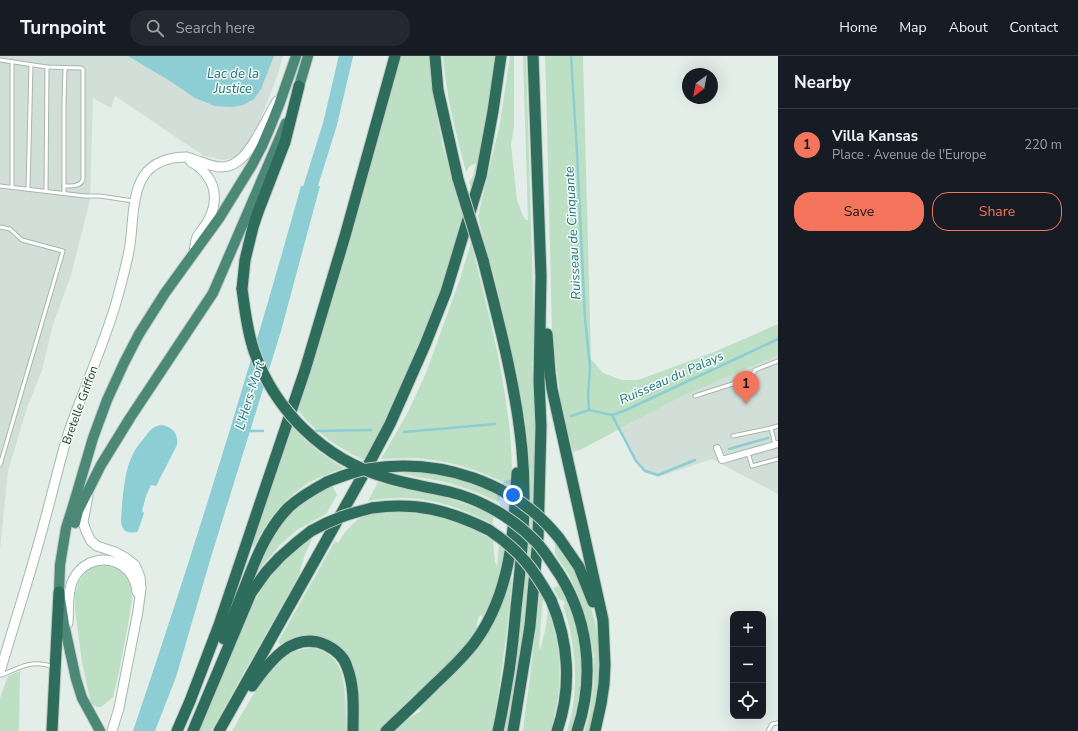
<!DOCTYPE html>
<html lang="en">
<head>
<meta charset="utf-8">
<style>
  body { margin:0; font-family:"Nunito Sans",sans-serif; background:#242831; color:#f1f3f6 }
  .controls { position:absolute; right:12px; bottom:12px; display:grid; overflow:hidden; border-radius:8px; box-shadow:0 4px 16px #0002 }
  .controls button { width:36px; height:36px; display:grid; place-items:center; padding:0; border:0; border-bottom:1px solid #363941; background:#171b24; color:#f1f3f6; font:20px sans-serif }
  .compass { position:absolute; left:682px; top:12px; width:36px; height:36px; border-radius:50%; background:#171b24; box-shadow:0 4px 16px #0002; rotate:212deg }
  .you { position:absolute; left:513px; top:439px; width:14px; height:14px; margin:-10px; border:3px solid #fff; border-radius:50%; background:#1a73e8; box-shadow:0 0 0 6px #1a73e833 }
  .badge { display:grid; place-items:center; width:26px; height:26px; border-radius:50%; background:#f4755c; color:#111; font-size:13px; font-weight:700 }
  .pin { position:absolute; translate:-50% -33px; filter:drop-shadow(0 1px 2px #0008) }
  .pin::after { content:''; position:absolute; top:21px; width:14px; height:12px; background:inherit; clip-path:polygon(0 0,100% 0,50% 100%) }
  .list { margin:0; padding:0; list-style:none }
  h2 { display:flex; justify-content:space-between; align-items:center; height:52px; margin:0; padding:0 16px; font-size:17px }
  h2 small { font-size:13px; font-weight:400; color:#9ea1a6 }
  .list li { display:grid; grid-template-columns:26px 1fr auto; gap:12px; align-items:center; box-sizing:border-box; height:72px; padding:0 16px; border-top:1px solid #363941 }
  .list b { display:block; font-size:15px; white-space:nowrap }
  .list p { margin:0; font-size:13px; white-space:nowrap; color:#9ea1a6 }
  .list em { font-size:13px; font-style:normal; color:#9ea1a6 }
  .actions { display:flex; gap:8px; padding:12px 16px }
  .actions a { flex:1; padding:9px 0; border:1px solid #f4755c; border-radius:16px; text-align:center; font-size:14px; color:#f4755c }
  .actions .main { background:#f4755c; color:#111 }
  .icon { flex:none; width:22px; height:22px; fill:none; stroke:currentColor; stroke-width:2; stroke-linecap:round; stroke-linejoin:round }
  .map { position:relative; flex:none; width:778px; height:675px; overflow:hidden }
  header { display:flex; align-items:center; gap:24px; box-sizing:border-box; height:56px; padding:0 20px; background:#171b24; border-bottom:1px solid #363941 }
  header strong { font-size:19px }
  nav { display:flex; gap:22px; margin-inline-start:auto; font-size:14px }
  .search { width:280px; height:36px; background:#242831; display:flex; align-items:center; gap:10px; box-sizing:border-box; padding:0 14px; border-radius:16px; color:#9ea1a6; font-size:15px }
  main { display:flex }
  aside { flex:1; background:#171b24 }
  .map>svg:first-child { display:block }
  .built { fill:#d2ded8 }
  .green { fill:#bddfc3 }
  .water { fill:#8cced3 }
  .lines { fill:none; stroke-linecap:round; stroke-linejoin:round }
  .stream { stroke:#8cced3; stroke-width:2.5 }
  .river { stroke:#8cced3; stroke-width:14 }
  .service-casing { stroke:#a6b6b0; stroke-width:5 }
  .minor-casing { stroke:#a6b6b0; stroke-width:8 }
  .secondary-casing { stroke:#a2bab0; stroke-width:11 }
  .trunk-casing { stroke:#c1cac7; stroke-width:12 }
  .motorway-casing { stroke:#c1cac7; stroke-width:13 }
  .service { stroke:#fff; stroke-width:3 }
  .minor { stroke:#fff; stroke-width:6 }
  .secondary { stroke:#fff; stroke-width:9 }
  .trunk { stroke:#4b8876; stroke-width:10 }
  .motorway { stroke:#2e6d5b; stroke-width:11 }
  .motorway-bridge-casing { stroke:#c1cac7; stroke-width:13; stroke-linecap:butt }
  .motorway-bridge { stroke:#2e6d5b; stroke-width:11 }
  .labels { text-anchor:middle; stroke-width:3; stroke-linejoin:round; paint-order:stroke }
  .street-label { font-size:12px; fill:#234036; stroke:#f5faf7 }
  .water-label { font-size:13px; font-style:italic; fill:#1c757e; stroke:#f5faf7 }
</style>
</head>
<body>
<header>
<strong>Turnpoint</strong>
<div class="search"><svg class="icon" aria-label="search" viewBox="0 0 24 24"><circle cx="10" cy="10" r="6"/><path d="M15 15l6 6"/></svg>Search here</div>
<nav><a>Home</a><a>Map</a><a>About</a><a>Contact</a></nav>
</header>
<main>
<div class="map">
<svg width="778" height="675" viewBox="0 0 778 675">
  <rect width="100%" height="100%" fill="#e4eee9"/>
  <!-- built -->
  <g class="built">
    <path d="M0,0h283l-5,18 -19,49 -15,26 -11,9 -10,2 -19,-4 -89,-60 -4,12 -18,-10 -3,102 -19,75 -18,50 -11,45 -15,38 -19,63 -8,78z"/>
    <path d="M778,299v139l-66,-35 -54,18 -15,-6 -25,-41 65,-35z"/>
  </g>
  <!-- green -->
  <g class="green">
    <path d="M400,0h30l4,42 9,49 22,74 -16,49 -30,82 -53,109c-27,-12 -51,-29 -69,-52l31,-99 40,-136z"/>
    <path d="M443,0h54l-21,117 -4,18 -3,-9 4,-6 3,-13 -6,3 -4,6c-10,-38 -20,-77 -23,-116z"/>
    <path d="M510,0h4v71l-3,18 6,55 6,16 3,4h2l-5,-164h3l8,267v36l-2,3 1,18 2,-3c0,56 0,113 -3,170 -4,61 -13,124 -24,184h-4l10,-56 11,-101 5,-78 -1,-40 -3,-31 -9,-51 -23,-99 -7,-20 -9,-39 22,-93z"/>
    <path d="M545,0h38l8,303 12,14 19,7h16l76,-28 64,-28v31l-98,42 -100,53 -7,2 -11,-42 -10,-78 -6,-249z"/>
    <path d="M471,186c14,58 30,115 37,174 3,23 5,47 3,70 -28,-14 -55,-24 -86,-27 -14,-2 -29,0 -44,0l27,-47 18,-39 35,-97z"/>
    <path d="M292,370c15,17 32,31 52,42 -11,4 -23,8 -34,14 -24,14 -45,40 -56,65l-3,-1 13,-36z"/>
    <path d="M413,416c32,2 58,9 87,24l-2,6c-21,-10 -39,-17 -62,-22 -13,-2 -25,-4 -37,-7z"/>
    <path d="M378,426l17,5 42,8 14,4 31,11 12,7 -2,7c-27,-15 -58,-26 -90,-26 -12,0 -23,1 -34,3z"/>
    <path d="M333,431l4,8 -11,19 -29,16 -17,15 -24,28 18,-41 22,-26 27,-17z"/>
    <path d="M391,456c36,0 72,7 102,29l2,21 2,4 2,-21 6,6 -8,38 -12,29 -5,-3 -2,4 -2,12 -12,19 -84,81h-22l-3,-52 -3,-14 -3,-7 -33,-21 -11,-1 -8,1 -16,8 -3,-3 57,-101 3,2c5,-9 17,-24 27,-27 8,-3 17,-3 26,-4z"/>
    <path d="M313,481l-8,17 -6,21 -88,156h-12l44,-107 9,-18 10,-18 11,-14 25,-27z"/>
    <path d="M555,485c8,11 16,22 22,34 17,31 25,69 23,104 -1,17 -6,35 -9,52h-6l5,-20 4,-29v-26l-5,-27 -8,-27 -12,-27 -14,-21z"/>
    <path d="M100,508l14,3 10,6 6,11 2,15 -3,20 -10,53 -6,25 -12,10h-4l-6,-3 -9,-42 -7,-53v-16l4,-12 9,-11z"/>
    <path d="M510,517l2,8c-5,51 -11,100 -20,150h-98l15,-13 12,-7 -2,-4 29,-27 13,-14z"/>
    <path d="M562,528l8,17 11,41 1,48 -9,41h-6c10,-30 10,-64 4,-95 -1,-10 -5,-20 -8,-30l2,-2 -1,-3 -5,-2 -6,-11z"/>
    <path d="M540,537l3,5 -4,48 1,4 6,-23 2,-19c15,44 15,78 3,123h-28l2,-19 4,-27z"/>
    <path d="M312,592c8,2 16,4 22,11 13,14 12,53 12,72h-114c13,-22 36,-68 59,-78 6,-3 13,-4 21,-5z"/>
    <path d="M20,615l-1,60h-19v-33l8,-22z"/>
  </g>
  <!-- water -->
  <g class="water">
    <path d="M128,0h146l-13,33 -7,10 -11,6 -11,2 -17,-1 -20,-8 -25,-17z"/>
    <path d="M301,130h19l-39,145 -70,226 -35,120 -21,54h-22c61,-180 117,-362 168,-545z"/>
    <path d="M162,369c12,3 16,8 15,20l-21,41 -5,-1 -5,11 -4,15 2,2 -5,15 -2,4c-11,2 -16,-2 -16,-12 1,-17 3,-45 9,-59 3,-9 9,-17 15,-24 5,-7 8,-11 17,-12z"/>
  </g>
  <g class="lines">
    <!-- stream -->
    <g class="stream">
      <path d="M571,0l6,96 8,166 5,49 -2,29 1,14"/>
      <path d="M612,359l24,46 9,10 13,4 37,-15"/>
      <path d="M571,360l18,-6 23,5 14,-5 152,-71"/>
      <path d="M247,375h16"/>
      <path d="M312,375l59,-1"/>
      <path d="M404,376l91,-8"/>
      <path d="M729,393l39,-11"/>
    </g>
    <!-- river -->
    <path class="river" d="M305,148l25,-80 16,-68"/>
    <!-- service casing -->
    <g class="service-casing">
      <g id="service">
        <path d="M0,4l47,7 34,1 2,1v111c-4,7 -12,6 -19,6"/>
        <path d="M0,130l85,10h15l33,5"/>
        <path d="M12,131v-125"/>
        <path d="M28,133l3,-124"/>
        <path d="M46,135l1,-124"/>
        <path d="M64,137v-90l1,-35"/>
        <path d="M0,171l10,2 12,11 41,11 -63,214"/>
        <path d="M695,340l56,-18 4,-8 23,-9"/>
        <path d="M733,380l38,-8"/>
        <path d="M775,389l-4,-17 7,-2"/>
        <path d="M748,397l4,13 26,-7"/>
        <path d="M2,619c18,-8 32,-16 51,-8"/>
        <path d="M768,675l4,-7 6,-1"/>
      </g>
    </g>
    <!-- minor casing -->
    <g class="minor-casing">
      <path id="minor" d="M717,392l5,12 56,-16"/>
    </g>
    <!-- secondary casing -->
    <g class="secondary-casing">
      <g id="secondary">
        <path d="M191,106c7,3 12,8 16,14 10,12 9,29 2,43 -3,6 -8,12 -12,18 -2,5 -2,10 -3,15"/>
        <path d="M88,440l-5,26 3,9 5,10 6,5 18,6 11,6 9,7 5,12 1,11 -3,23 -19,97 -7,23"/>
        <path d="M68,567c1,-14 -1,-31 5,-43 16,-32 61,-24 64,12"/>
        <path d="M0,616c14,-48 30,-96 43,-145 9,-32 16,-64 26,-96 15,-43 34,-84 47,-128 5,-19 11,-39 14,-58 3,-21 2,-50 13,-68 9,-15 27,-20 44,-20 11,3 23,10 34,10 6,0 12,-2 17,-6 14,-9 30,-45 39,-60"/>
      </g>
    </g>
    <!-- trunk casing -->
    <g class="trunk-casing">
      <g id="trunk">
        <path d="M297,37l11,-37"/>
        <path d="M75,467l3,-12 23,-46 29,-47 83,-125 66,-153 7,-17"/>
        <path d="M100,675l-18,-33 -6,-19 -12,-55 -5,-32 1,-27 6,-37 7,-22 20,-68 14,-38 17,-37 15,-29 26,-41 55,-76 32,-52 10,-19 9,-21 8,-20 17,-49"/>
      </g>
    </g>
    <!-- motorway casing -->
    <g class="motorway-casing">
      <g id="motorway">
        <path d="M435,0l3,34 20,89"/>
        <path d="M483,204c16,63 33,126 39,190 5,53 0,106 -6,158 -2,23 -4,46 -8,69 -3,18 -6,36 -10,54"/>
        <path d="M242,233l3,-29 8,-33 5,-15 27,-70 14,-56"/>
        <path d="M547,278l3,39 2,16 51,231 2,45 -1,19 -3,20 -6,27"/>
        <path d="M372,452c44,-6 77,2 117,22"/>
        <path d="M559,482l20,29 14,35"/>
        <path d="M554,510c34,48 42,109 23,165"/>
        <path d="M551,544c18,42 21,88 6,131"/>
        <path d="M224,583c8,-20 16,-40 24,-60 10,-26 21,-52 41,-72 11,-10 25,-18 38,-25"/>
        <path d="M252,630c17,-24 41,-56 74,-41 10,5 18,11 21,22 8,20 6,43 6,64"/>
        <path d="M52,675l7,-139"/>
        <path d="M177,675l13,-30 29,-76 86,-255 40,-134 50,-180"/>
        <path d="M193,675l58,-138 15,-21 14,-15 17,-15 14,-11"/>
        <path d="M219,675l144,-256 27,-51 35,-79 21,-53 35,-116 12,-65 8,-55"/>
        <path d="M386,675c16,-15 33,-31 49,-47 14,-13 28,-26 40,-42 36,-49 39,-110 42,-169"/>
        <path d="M513,675l17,-105 8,-88 3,-112 -2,-45 2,-105 -8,-220"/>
      </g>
    </g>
    <!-- service -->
    <use href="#service" class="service"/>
    <!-- minor -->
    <use href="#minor" class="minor"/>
    <!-- secondary -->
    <use href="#secondary" class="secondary"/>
    <!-- trunk -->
    <use href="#trunk" class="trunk"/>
    <!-- motorway -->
    <use href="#motorway" class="motorway"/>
    <!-- motorway-bridge casing -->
    <g class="motorway-bridge-casing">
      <g id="motorway-bridge">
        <path d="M458,123l25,81"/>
        <path d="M242,233c3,21 5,42 12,62 21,60 70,108 131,126 21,7 43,10 65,15 32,8 63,26 86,50 7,7 12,15 18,24"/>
        <path d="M327,426c13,-5 27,-11 41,-13 71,-12 146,13 191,69"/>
        <path d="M489,474c30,20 45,39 62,70"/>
        <path d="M311,475c21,-12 37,-17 61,-23"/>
      </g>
    </g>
    <!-- motorway-bridge -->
    <use href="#motorway-bridge" class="motorway-bridge"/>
  </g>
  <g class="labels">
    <!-- street labels -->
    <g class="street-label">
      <text transform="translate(80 349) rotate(-70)" y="4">Bretelle Griffon</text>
    </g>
    <!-- water labels -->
    <g class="water-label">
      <text x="233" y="22">Lac de la<tspan x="233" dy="15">Justice</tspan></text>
      <text transform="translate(572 177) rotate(-93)" y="5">Ruisseau de Cinquante</text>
      <text transform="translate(671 321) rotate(-24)" y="5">Ruisseau du Palays</text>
      <text transform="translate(249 339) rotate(-73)" y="5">L'Hers-Mort</text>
    </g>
  </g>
</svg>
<div class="controls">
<button>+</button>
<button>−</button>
<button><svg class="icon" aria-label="locate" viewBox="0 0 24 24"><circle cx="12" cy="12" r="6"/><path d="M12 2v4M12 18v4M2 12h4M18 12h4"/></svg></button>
</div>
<svg class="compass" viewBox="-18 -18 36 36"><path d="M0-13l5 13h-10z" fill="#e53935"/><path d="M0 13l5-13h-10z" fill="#9ea1a6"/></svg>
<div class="you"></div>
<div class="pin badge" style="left:746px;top:348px">1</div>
</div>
<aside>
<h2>Nearby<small></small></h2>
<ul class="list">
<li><span class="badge">1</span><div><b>Villa Kansas</b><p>Place · Avenue de l'Europe</p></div><em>220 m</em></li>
</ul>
<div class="actions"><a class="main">Save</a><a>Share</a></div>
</aside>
</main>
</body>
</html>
